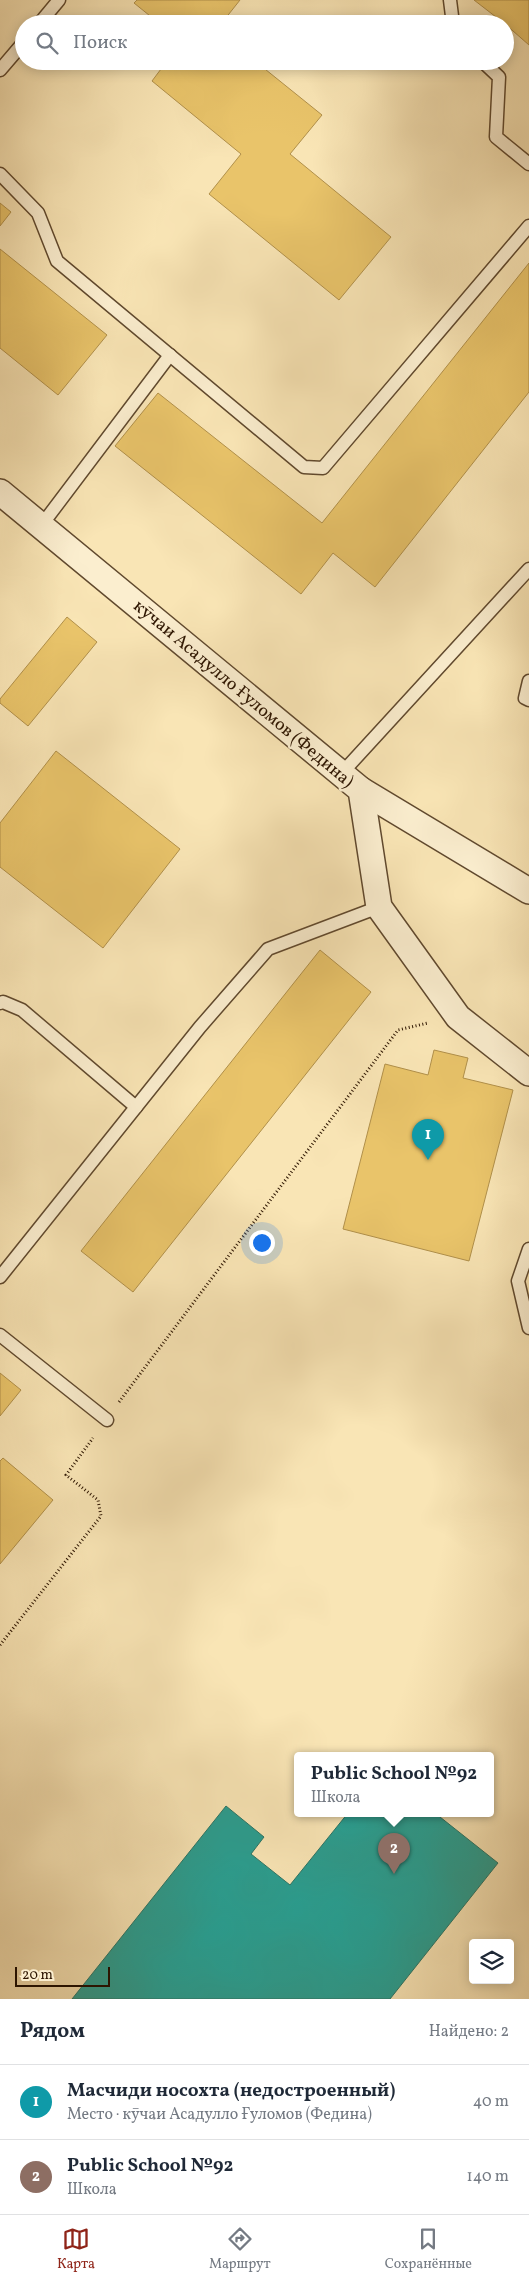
<!DOCTYPE html>
<html lang="ru">
<head>
<meta charset="utf-8">
<style>
  body { margin:0; font-family:Vollkorn,serif; background:#f6f6f7; color:#1f2937 }
  .controls { position:absolute; right:15px; bottom:15px; display:grid; overflow:hidden; border-radius:5px; box-shadow:0 2px 12px #0003 }
  .controls button { width:45px; height:45px; display:grid; place-items:center; padding:0; border:0; border-bottom:1px solid #e0e1e3; background:#fff; color:#1f2937; font:25px sans-serif }
  .scale { position:absolute; left:15px; bottom:12px; width:95px; box-sizing:border-box; padding-left:5px; border:2px solid #2d1501; border-top:0; font-size:14px; line-height:18px; white-space:nowrap; color:#2d1501; -webkit-text-stroke:4px #fbeecf; paint-order:stroke }
  .you { position:absolute; left:261px; top:1242px; width:18px; height:18px; margin:-12px; border:4px solid #fff; border-radius:50%; background:#1a73e8; box-shadow:0 0 0 8px #1a73e833 }
  .badge { display:grid; place-items:center; width:32px; height:32px; border-radius:50%; background:#8f2418; color:#fff; font-size:16px; font-weight:700 }
  .pin { position:absolute; translate:-50% -41px; filter:drop-shadow(0 1px 2px #0008) }
  .pin::after { content:''; position:absolute; top:26px; width:18px; height:15px; background:inherit; clip-path:polygon(0 0,100% 0,50% 100%) }
  .popup { position:absolute; left:294px; top:1752px; width:200px; height:65px; box-sizing:border-box; display:grid; place-content:center; border-radius:5px; background:#fff; filter:drop-shadow(0 1px 4px #0005); font-size:16px; white-space:nowrap; color:#747a83 }
  .popup b { font-size:19px; color:#1f2937 }
  .popup::after { content:''; position:absolute; left:50%; top:100%; margin-left:-10px; border:10px solid transparent; border-top-color:#fff }
  .list { margin:0; padding:0; list-style:none }
  h2 { display:flex; justify-content:space-between; align-items:center; height:65px; margin:0; padding:0 20px; font-size:21px }
  h2 small { font-size:16px; font-weight:400; color:#747a83 }
  .list li { display:grid; grid-template-columns:32px 1fr auto; gap:15px; align-items:center; box-sizing:border-box; height:75px; padding:0 20px; border-top:1px solid #e0e1e3 }
  .list b { display:block; font-size:19px; white-space:nowrap }
  .list p { margin:0; font-size:16px; white-space:nowrap; color:#747a83 }
  .list em { font-size:16px; font-style:normal; color:#747a83 }
  .icon { flex:none; width:28px; height:28px; fill:none; stroke:currentColor; stroke-width:2; stroke-linecap:round; stroke-linejoin:round }
  .map { position:relative; flex:none; width:529px; height:1999px; overflow:hidden }
  .search { position:absolute; background:#fff; box-shadow:0 2px 12px #0003; left:15px; right:15px; top:15px; height:55px; display:flex; align-items:center; gap:12px; box-sizing:border-box; padding:0 18px; border-radius:28px; color:#747a83; font-size:19px }
  .sheet { height:215px; background:#fff }
  nav { display:flex; justify-content:space-around; align-items:center; box-sizing:border-box; height:70px; border-top:1px solid #e0e1e3; background:#fff; font-size:14px; color:#747a83 }
  nav a { display:grid; justify-items:center; gap:2px }
  nav .on { color:#8f2418 }
  .map>svg:first-child { display:block }
  .homes { fill:#e9c46a; stroke:#b1904a }
  .schools { fill:#2a9d8f; stroke:#2b7464 }
  .lines { fill:none; stroke-linecap:round; stroke-linejoin:round }
  .service-casing { stroke:#60492e; stroke-width:15 }
  .minor-casing { stroke:#60492e; stroke-width:28 }
  .path { stroke:#2d1501; stroke-width:3; stroke-dasharray:1 2.5; stroke-linecap:butt }
  .service { stroke:#fbeecf; stroke-width:12 }
  .minor { stroke:#fbeecf; stroke-width:25 }
  .labels { text-anchor:middle; stroke-width:5; stroke-linejoin:round; paint-order:stroke }
  .street-label { font-size:18px; fill:#2d1501; stroke:#fbeecf }
</style>
</head>
<body>
<div class="map">
<svg width="529" height="1999" viewBox="0 0 529 1999">
  <rect width="100%" height="100%" fill="#f9e5b5"/>
  <filter id="stains"><feTurbulence type="fractalNoise" baseFrequency=".004" numOctaves="4"/><feColorMatrix values="0 0 0 0 .2 0 0 0 0 .09 0 0 0 0 .02 0 0 0 .5 -.17"/></filter>
  <radialGradient id="worn" r=".72"><stop offset=".6" stop-color="#630" stop-opacity="0"/><stop offset="1" stop-color="#630" stop-opacity=".3"/></radialGradient>
  <!-- homes -->
  <g class="homes">
    <path d="M137,0h103l-19,24h-61l-26,-21z"/>
    <path d="M474,0h55v45l-24,-21z"/>
    <path d="M167,61h88l67,54 -32,39 101,83 -52,63 -130,-106 32,-40 -89,-73z"/>
    <path d="M0,203l11,9 -11,14z"/>
    <path d="M0,249l107,86 -49,60 -58,-47z"/>
    <path d="M529,263v129l-154,195 -42,-34 -32,41 -186,-148 43,-53 164,130z"/>
    <path d="M67,617l30,25 -69,84 -28,-23v-4z"/>
    <path d="M56,751l124,98 -77,99 -103,-81v-44z"/>
    <path d="M320,950l51,42 -238,300 -52,-41z"/>
    <path d="M434,1050l34,8 -5,20 50,12 -44,171 -126,-32 42,-165 43,11z"/>
    <path d="M0,1373l21,17 -21,26z"/>
    <path d="M3,1458l50,42 -53,64v-103z"/>
  </g>
  <!-- schools -->
  <path class="schools" d="M226,1806l38,31 -13,17 39,31 58,-72h87l63,50 -108,136h-318z"/>
  <g class="lines">
    <!-- service casing -->
    <g class="service-casing">
      <g id="service">
        <path d="M450,0l3,24"/>
        <path d="M39,24l20,-24"/>
        <path d="M482,61l17,16 -3,60 33,27"/>
        <path d="M0,70l24,-28"/>
        <path d="M0,174l38,39 19,48 247,206 19,1 206,-242"/>
        <path d="M41,526l129,-171"/>
        <path d="M529,681l-4,17 4,2"/>
        <path d="M341,774l188,-205"/>
        <path d="M0,1003l3,-1 19,8 114,97"/>
        <path d="M529,1249l-11,32 11,47"/>
        <path d="M0,1277l200,-250 68,-78 111,-42"/>
        <path d="M0,1335l107,85"/>
      </g>
    </g>
    <!-- minor casing -->
    <g class="minor-casing">
      <g id="minor">
        <path d="M0,492l361,298 18,117 79,110 71,56"/>
        <path d="M361,790l168,101"/>
      </g>
    </g>
    <!-- path -->
    <g class="path">
      <path d="M119,1402l279,-372 30,-7"/>
      <path d="M0,1645l101,-129 -3,-16 -32,-25 27,-37"/>
    </g>
    <!-- service -->
    <use href="#service" class="service"/>
    <!-- minor -->
    <use href="#minor" class="minor"/>
  </g>
  <g class="labels">
    <!-- street labels -->
    <g class="street-label">
      <text transform="translate(244 693) rotate(40)" y="6">кӯчаи Асадулло Ғуломов (Федина)</text>
    </g>
  </g>
  <rect width="100%" height="100%" filter="url(#stains)"/>
  <rect width="100%" height="100%" fill="url(#worn)"/>
</svg>
<div class="controls">
<button><svg class="icon" aria-label="layers" viewBox="0 0 24 24"><path d="M12 4l9 5-9 5-9-5zM3 14l9 5 9-5"/></svg></button>
</div>
<div class="scale">20 m</div>
<div class="you"></div>
<div class="pin badge" style="left:428px;top:1160px;background:#0f9aa8">1</div>
<div class="pin badge" style="left:394px;top:1874px;background:#8d6e63">2</div>
<div class="popup"><b>Public School №92</b>Школа</div>
<div class="search"><svg class="icon" aria-label="search" viewBox="0 0 24 24"><circle cx="10" cy="10" r="6"/><path d="M15 15l6 6"/></svg>Поиск</div>
</div>
<section class="sheet">
<h2>Рядом<small>Найдено: 2</small></h2>
<ul class="list">
<li><span class="badge" style="background:#0f9aa8">1</span><div><b>Масчиди носохта (недостроенный)</b><p>Место · кӯчаи Асадулло Ғуломов (Федина)</p></div><em>40 m</em></li>
<li><span class="badge" style="background:#8d6e63">2</span><div><b>Public School №92</b><p>Школа</p></div><em>140 m</em></li>
</ul>
</section>
<nav>
<a class="on"><svg class="icon" aria-label="map" viewBox="0 0 24 24"><path d="M3 6l6-2 6 2 6-2v14l-6 2-6-2-6 2zM9 4v14M15 6v14"/></svg>Карта</a>
<a><svg class="icon" aria-label="directions" viewBox="0 0 24 24"><path d="M12 3l9 9-9 9-9-9zM9 14v-3h6M13 9l2 2-2 2"/></svg>Маршрут</a>
<a><svg class="icon" aria-label="saved" viewBox="0 0 24 24"><path d="M7 4h10v16l-5-4-5 4z"/></svg>Сохранённые</a>
</nav>
</body>
</html>
